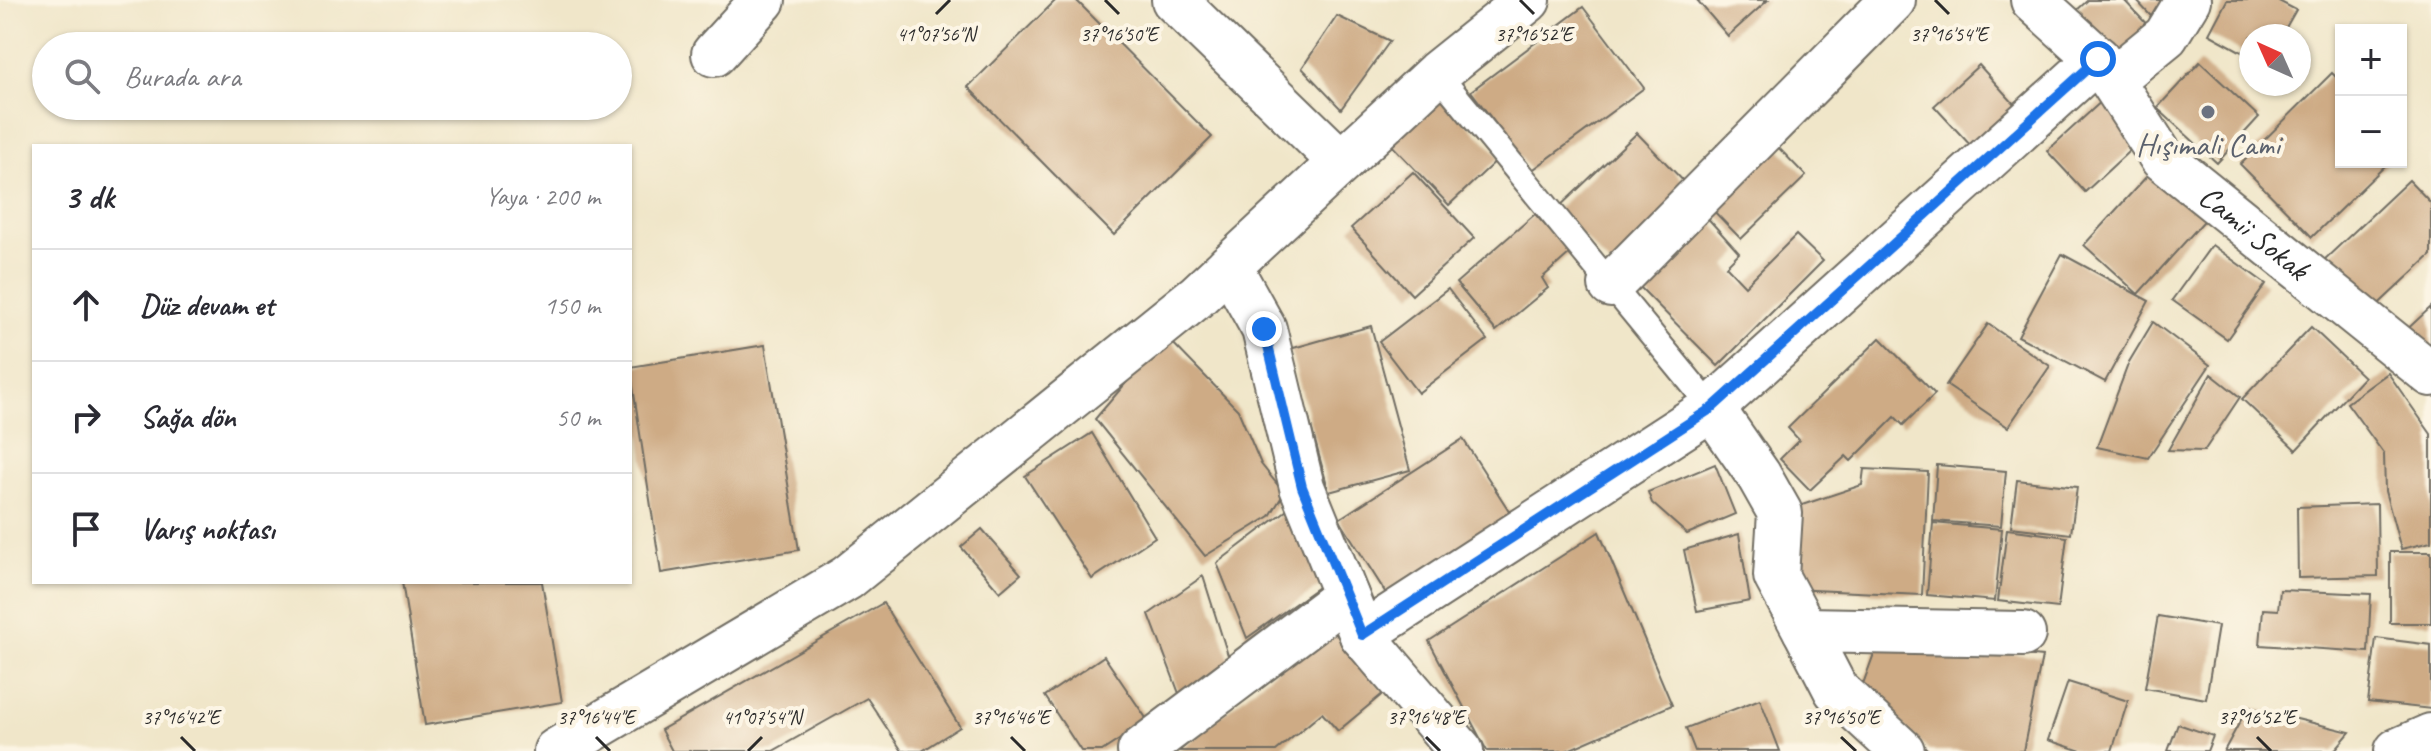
<!DOCTYPE html>
<html lang="tr">
<head>
<meta charset="utf-8">
<style>
  body { margin:0; font-family:Caveat,sans-serif; background:#f7f7f7; color:#2b2b33 }
  .controls { position:absolute; right:24px; top:24px; display:grid; overflow:hidden; border-radius:0px; box-shadow:0 2px 6px #0004 }
  .controls button { width:72px; height:72px; display:grid; place-items:center; padding:0; border:0; border-bottom:2px solid #e1e1e2; background:#fff; color:#2b2b33; font:40px sans-serif }
  .compass { position:absolute; left:2239px; top:24px; width:72px; height:72px; border-radius:50%; background:#fff; box-shadow:0 2px 6px #0004; rotate:315deg }
  .stop { position:absolute; width:24px; height:24px; margin:-18px; border:6px solid #1a73e8; border-radius:50%; background:#fff }
  .stop.end { background:#1a73e8; border-color:#fff; box-shadow:0 2px 8px #0008 }
  .list { margin:0; padding:0; list-style:none }
  h2 { display:flex; justify-content:space-between; align-items:center; height:104px; margin:0; padding:0 32px; font-size:34px }
  h2 small { font-size:26px; font-weight:400; color:#7c7c81 }
  .list li { display:grid; grid-template-columns:52px 1fr auto; gap:24px; align-items:center; box-sizing:border-box; height:112px; padding:0 32px; border-top:2px solid #e1e1e2 }
  .list b { display:block; font-size:30px; white-space:nowrap }
  .list em { font-size:26px; font-style:normal; color:#7c7c81 }
  .icon { flex:none; width:44px; height:44px; fill:none; stroke:currentColor; stroke-width:2; stroke-linecap:round; stroke-linejoin:round }
  .map { position:relative; flex:none; width:2431px; height:751px; overflow:hidden }
  .search { position:absolute; background:#fff; box-shadow:0 2px 6px #0004; left:32px; top:32px; width:600px; height:88px; display:flex; align-items:center; gap:20px; box-sizing:border-box; padding:0 28px; border-radius:44px; color:#7c7c81; font-size:30px }
  .panel { position:absolute; background:#fff; box-shadow:0 2px 6px #0004; left:32px; top:144px; width:600px; height:440px; border-radius:0px }
  .map>svg:first-child { display:block }
  .building { fill:#ceab85 }
  .lines { fill:none; stroke-linecap:round; stroke-linejoin:round }
  .service-casing { stroke:#706c62; stroke-width:28 }
  .minor-casing { stroke:#706c62; stroke-width:48 }
  .service { stroke:#fff; stroke-width:24 }
  .minor { stroke:#fff; stroke-width:44 }
  .route { stroke:#1a73e8; stroke-width:10 }
  .ticks { fill:none; stroke:#2b2b2b; stroke-width:3 }
  .worship-dot { fill:#6b7280; stroke:#fcf5e5; stroke-width:3 }
  .labels { text-anchor:middle; stroke-width:8; stroke-linejoin:round; paint-order:stroke }
  .worship-label { font-size:32px; fill:#5b616d; stroke:#fcf5e5 }
  .street-label { font-size:32px; fill:#2b2b2b; stroke:#fcf5e5 }
  .ticks-label { font-size:20px; text-anchor:middle; fill:#2b2b2b; stroke:#fcf5e5; stroke-width:8; stroke-linejoin:round; paint-order:stroke }
</style>
</head>
<body>
<div class="map">
<svg width="2431" height="751" viewBox="0 0 2431 751">
  <rect width="100%" height="100%" fill="#fcf5e5"/>
  <filter id="ink" filterUnits="userSpaceOnUse"><feTurbulence type="fractalNoise" baseFrequency=".0125" numOctaves="2"/><feDisplacementMap in="SourceGraphic" scale="16" xChannelSelector="R" yChannelSelector="G"/><feConvolveMatrix kernelMatrix="1 2 1 2 8 2 1 2 1" color-interpolation-filters="sRGB"/></filter>
  <filter id="wash" filterUnits="userSpaceOnUse"><feTurbulence type="fractalNoise" baseFrequency=".006" numOctaves="4" result="noise"/><feDisplacementMap in="SourceGraphic" scale="32" xChannelSelector="R" yChannelSelector="G"/><feGaussianBlur stdDeviation="1.8" result="paint"/><feColorMatrix in="noise" values="0 0 0 0 0 0 0 0 0 0 0 0 0 0 0 0 0 1.4 0 .05"/><feComposite in="paint" operator="in"/></filter>
  <g filter="url(#wash)">
    <rect width="100%" height="100%" fill="#f0e6c9"/>
    <g id="blocks">
      <!-- building -->
      <g class="building">
        <path d="M1056,0h20l136,137 -98,98 -146,-148z"/>
        <path d="M1697,0h71l-40,36z"/>
        <path d="M2088,0h36l28,30 -32,28 -44,-47z"/>
        <path d="M2136,0h42l-17,27z"/>
        <path d="M2227,0h50l19,10 -15,26h-30v21l-42,-23z"/>
        <path d="M1583,7l61,81 -113,83 -60,-80z"/>
        <path d="M1337,16l53,25 -49,68 -39,-41z"/>
        <path d="M2200,62l59,55 -42,46 -60,-55z"/>
        <path d="M1979,65l37,41 -44,41 -38,-41z"/>
        <path d="M2332,73l9,9v80h48l-77,75 -72,-73z"/>
        <path d="M1435,90l65,67 -51,48 -64,-67z"/>
        <path d="M2104,99l37,41 -56,52 -38,-41z"/>
        <path d="M1637,133l55,57 -80,77 -55,-58z"/>
        <path d="M1771,140l35,36 -65,63 -35,-36z"/>
        <path d="M2158,164l54,48 -74,82 -54,-49z"/>
        <path d="M1413,172l61,66 -62,57 -61,-67z"/>
        <path d="M2409,180l22,23v52l-61,57 -47,-51z"/>
        <path d="M1535,214l35,39 -28,25 6,10 -52,43 -40,-48z"/>
        <path d="M1704,214l35,39 -13,13 19,20 51,-51 27,26 -105,105 -83,-84z"/>
        <path d="M2212,245l54,39 -39,55 -55,-39z"/>
        <path d="M2062,254l87,47 -44,81 -87,-46z"/>
        <path d="M1448,289l39,51 -69,53 -39,-51z"/>
        <path d="M2431,307v60l-30,-32z"/>
        <path d="M2153,322l57,43 -62,93 -51,-11 32,-85z"/>
        <path d="M1988,324l62,42 -42,61 -62,-42z"/>
        <path d="M1371,326l39,144 -81,22 -39,-143z"/>
        <path d="M2311,327l53,50 -68,73 -54,-51z"/>
        <path d="M1166,336l72,74 23,54 23,29 -14,23 -65,40 -110,-137z"/>
        <path d="M1880,338l55,56 -32,31 -8,-8 -44,44 -5,-5 -36,34 -30,-31 19,-19 -11,-12z"/>
        <path d="M765,345l34,205 -138,23 -31,-206z"/>
        <path d="M2388,373l43,61v108l-30,7 -16,-58 -1,-37 -37,-51z"/>
        <path d="M2211,374l29,23 -36,54 -36,-1z"/>
        <path d="M1092,433l63,104 -63,42 -67,-103z"/>
        <path d="M1463,439l50,78 -124,81 -50,-79z"/>
        <path d="M1715,464l20,50 -48,20 -35,-31 -4,-11z"/>
        <path d="M1937,465l69,6 -5,55 -68,-5z"/>
        <path d="M1864,469l64,3 -6,123 -131,-6 2,-81 69,-23z"/>
        <path d="M2017,480l60,7 -6,47 -60,-7z"/>
        <path d="M2377,504l1,72 -80,2 -1,-71z"/>
        <path d="M1291,507l30,78 -74,53 -30,-75z"/>
        <path d="M1933,523l69,6 -7,72 -68,-6z"/>
        <path d="M982,529l39,45 -21,18 -39,-45z"/>
        <path d="M2007,529l60,8 -9,71 -60,-7z"/>
        <path d="M1599,532l73,173 -106,46h-79l-58,-110z"/>
        <path d="M1739,534l11,67 -53,10 -13,-61z"/>
        <rect x="2390" y="552" width="41" height="71"/>
        <path d="M1203,576l29,92 -49,36 -34,-90z"/>
        <path d="M402,582h140l20,120 -137,23z"/>
        <path d="M2280,590l91,4 -3,58 -108,-7 3,-36 15,1z"/>
        <path d="M883,603l77,124 -38,24h-20l-35,-53 -94,53h-101l-11,-21z"/>
        <path d="M2158,616l60,10 -12,73 -61,-11z"/>
        <path d="M1329,626l56,66 -47,39 -16,-18 -46,38h-97z"/>
        <path d="M2376,638l55,7v64l-63,-7z"/>
        <path d="M1879,640l163,17 -19,94h-94l-66,-67z"/>
        <path d="M1104,656l44,65 -46,30h-21l-36,-55z"/>
        <path d="M2068,682l60,19 -16,50h-31l-33,-11z"/>
        <path d="M1760,699l20,52h-85l-9,-23z"/>
        <path d="M2248,707l102,25 -16,19h-110z"/>
        <path d="M2178,724l35,12 -6,15h-39z"/>
      </g>
    </g>
  </g>
  <g filter="url(#ink)">
    <use href="#blocks" fill-opacity="0" stroke="#706c62" stroke-width="2"/>
    <g class="lines">
      <!-- service casing -->
      <g class="service-casing">
        <path id="service" d="M1437,73l275,335"/>
      </g>
      <!-- minor casing -->
      <g class="minor-casing">
        <g id="minor">
          <path d="M1174,0l167,162"/>
          <path id="s1" d="M2033,0l65,59 64,99 269,216"/>
          <path d="M714,54l49,-54"/>
          <path d="M2112,80l54,-44 22,-36"/>
          <path d="M1229,266l35,63 38,158 60,148 99,116"/>
          <path d="M1611,285l282,-285"/>
          <path d="M1712,408l47,68 21,37 -4,63 29,54"/>
          <path d="M1362,635l350,-227 386,-349"/>
          <path d="M556,751l291,-173 349,-281 241,-224 91,-73"/>
          <path d="M1140,751l206,-155"/>
          <path d="M1902,751l-66,-61 -31,-60 218,4"/>
          <path d="M2397,751l34,-15"/>
        </g>
      </g>
      <!-- service -->
      <use href="#service" class="service"/>
      <!-- minor -->
      <use href="#minor" class="minor"/>
    </g>
  </g>
  <g class="lines" filter="url(#ink)">
    <!-- route -->
    <path class="route" d="M1264,329l38,158 60,148 350,-227 386,-349"/>
  </g>
  <!-- ticks -->
  <path class="ticks" d="M1105,0l14,14M1520,0l14,14M1935,0l14,14M936,14l14,-14M181,737l14,14M596,737l14,14M1011,737l14,14M1426,737l14,14M1841,737l15,14M2257,737l14,14M748,751l14,-14"/>
  <!-- markers -->
  <circle class="worship-dot" cx="2208" cy="112" r="8"/>
  <g class="labels">
    <!-- worship labels -->
    <g class="worship-label">
      <text x="2208" y="155">Hışımali Cami</text>
    </g>
    <!-- street labels -->
    <g class="street-label">
      <text dy="11" stroke="none"><textPath href="#s1" startOffset="324">Camii Sokak</textPath></text>
    </g>
  </g>
  <g class="ticks-label">
    <text x="1119" y="41">37°16'50"E</text>
    <text x="1534" y="41">37°16'52"E</text>
    <text x="936" y="41">41°07'56"N</text>
    <text x="1949" y="41">37°16'54"E</text>
    <text x="181" y="724">37°16'42"E</text>
    <text x="596" y="724">37°16'44"E</text>
    <text x="762" y="724">41°07'54"N</text>
    <text x="1011" y="724">37°16'46"E</text>
    <text x="1426" y="724">37°16'48"E</text>
    <text x="1841" y="724">37°16'50"E</text>
    <text x="2257" y="724">37°16'52"E</text>
  </g>
</svg>
<div class="controls">
<button>+</button>
<button>−</button>
</div>
<svg class="compass" viewBox="-18 -18 36 36"><path d="M0-13l5 13h-10z" fill="#e53935"/><path d="M0 13l5-13h-10z" fill="#7c7c81"/></svg>
<div class="stop" style="left:2098px;top:59px"></div>
<div class="stop end" style="left:1264px;top:329px"></div>
<div class="search"><svg class="icon" aria-label="search" viewBox="0 0 24 24"><circle cx="10" cy="10" r="6"/><path d="M15 15l6 6"/></svg>Burada ara</div>
<section class="panel">
<h2>3 dk<small>Yaya · 200 m</small></h2>
<ul class="list">
<li><svg class="icon" aria-label="ahead" viewBox="0 0 24 24"><path d="M12 20V5M6 11l6-6 6 6"/></svg><div><b>Düz devam et</b></div><em>150 m</em></li>
<li><svg class="icon" aria-label="right" viewBox="0 0 24 24"><path d="M7 20v-9h11M14 6l5 5-5 5"/></svg><div><b>Sağa dön</b></div><em>50 m</em></li>
<li><svg class="icon" aria-label="arrive" viewBox="0 0 24 24"><path d="M6 21V4h12l-3 4 3 4H6"/></svg><div><b>Varış noktası</b></div></li>
</ul>
</section>
</div>
</body>
</html>
